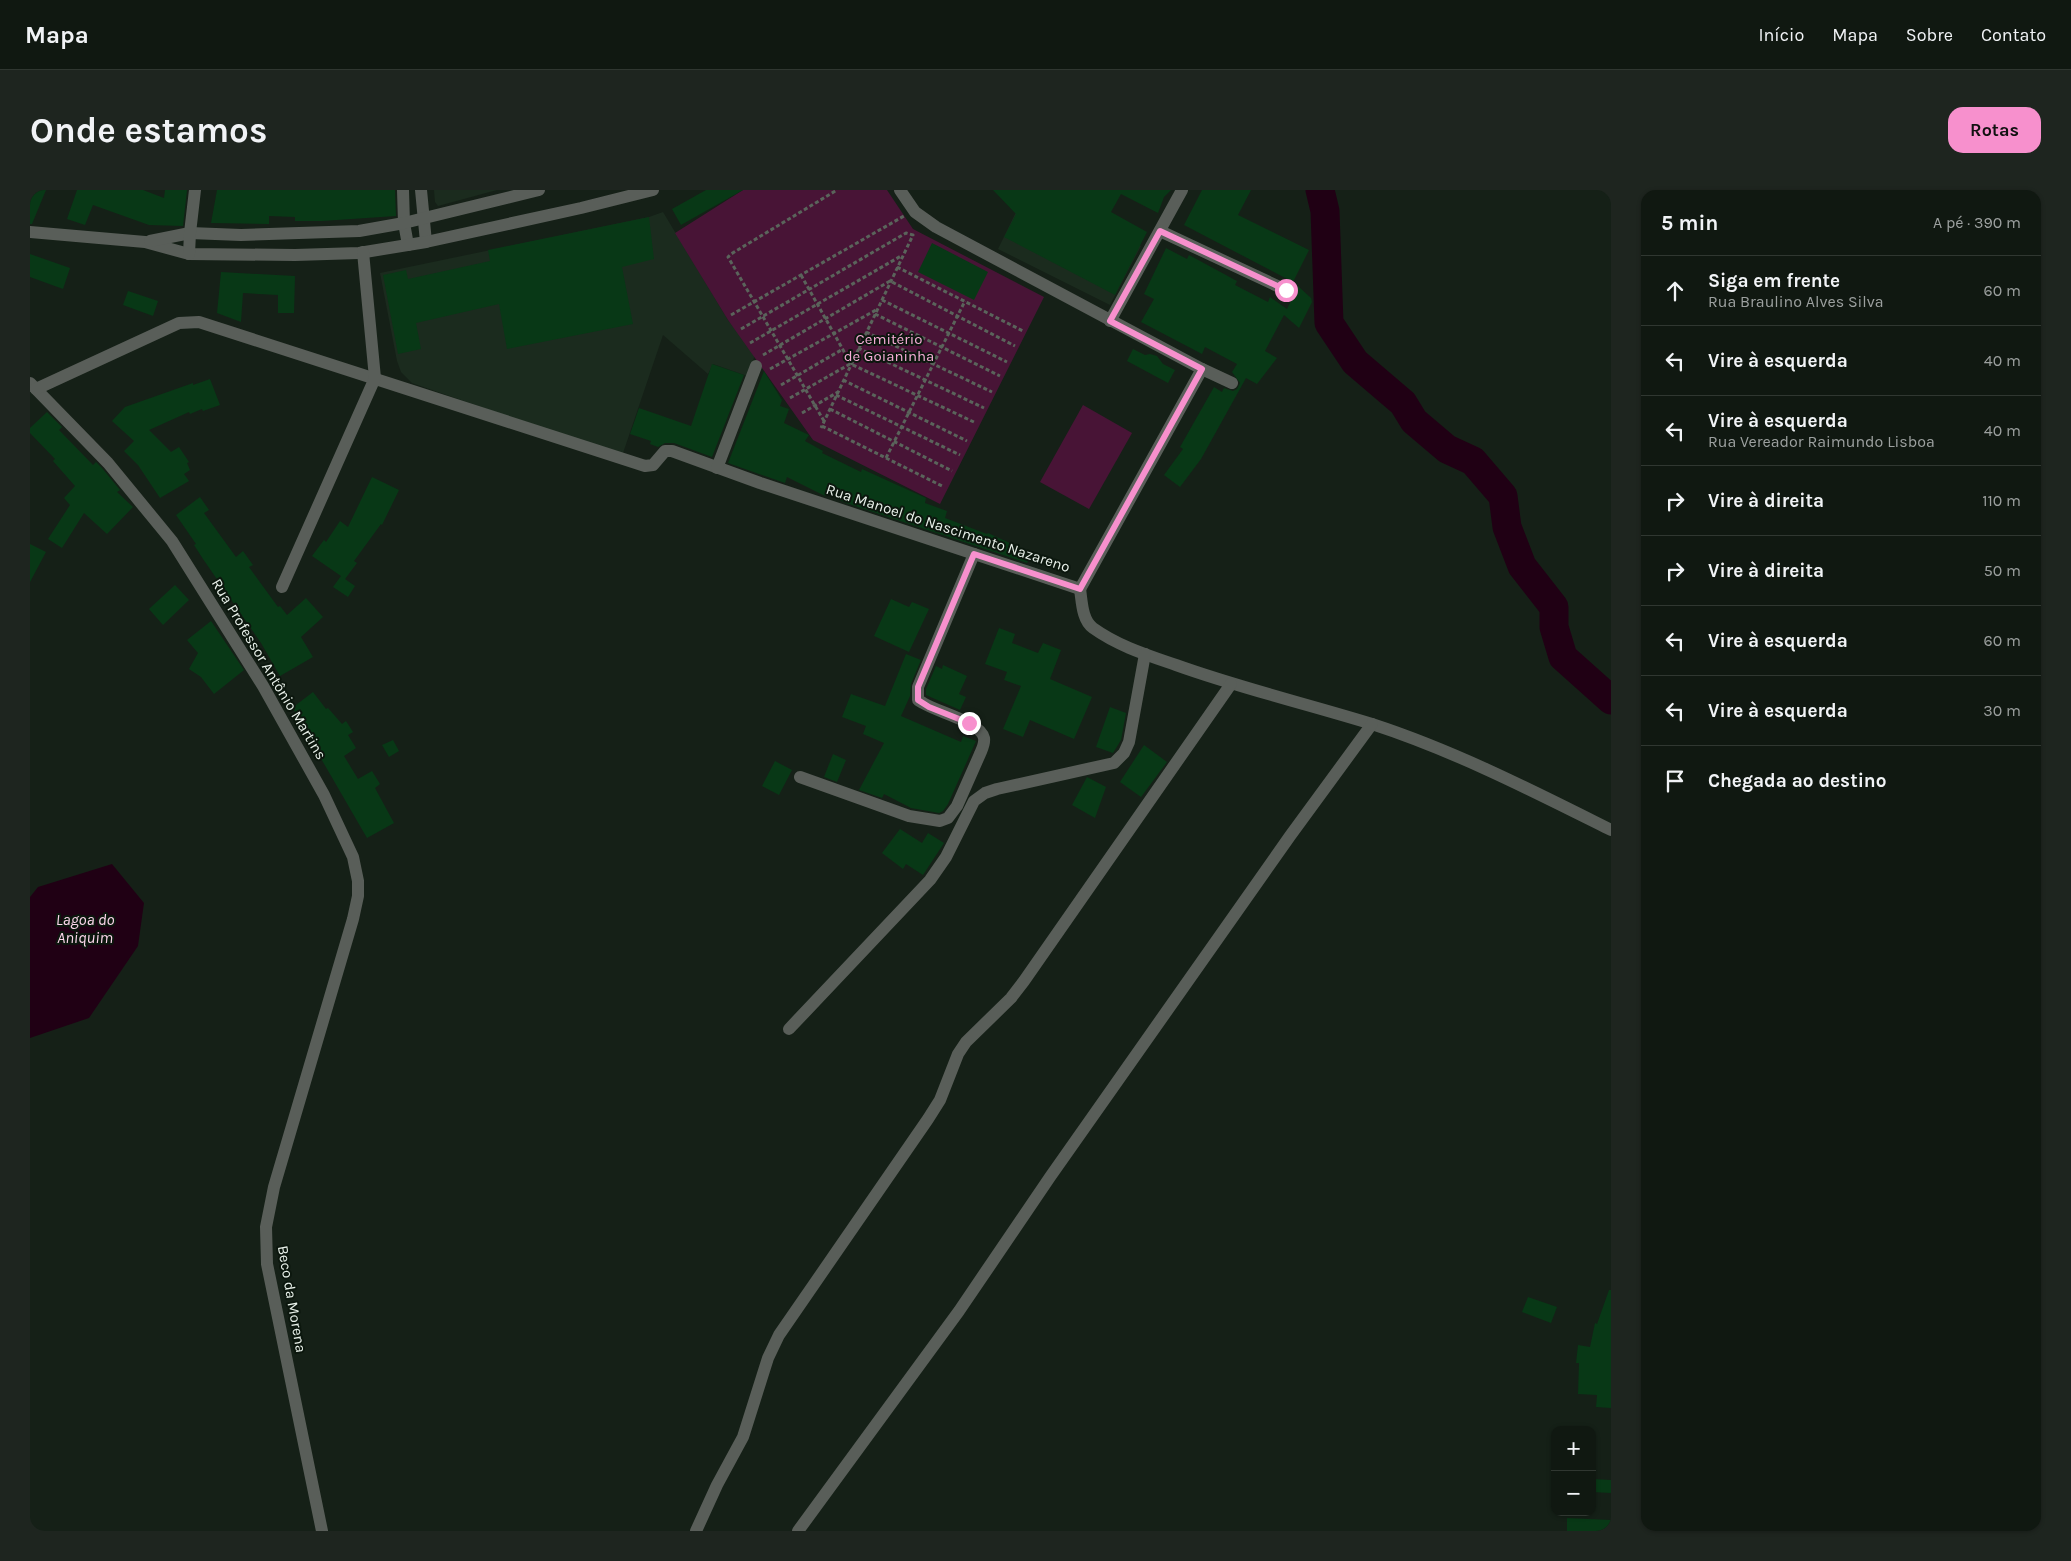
<!DOCTYPE html>
<html lang="pt">
<head>
<meta charset="utf-8">
<style>
  body { margin:0; font-family:Karla,sans-serif; background:#1e251f; color:#f1f3f6 }
  .controls { position:absolute; right:15px; bottom:15px; display:grid; overflow:hidden; border-radius:10px; box-shadow:0 1px 4px #0004 }
  .controls button { width:45px; height:45px; display:grid; place-items:center; padding:0; border:0; border-bottom:1px solid #303731; background:#101811; color:#f1f3f6; font:25px sans-serif }
  .stop { position:absolute; width:15px; height:15px; margin:-11px; border:4px solid #f790cd; border-radius:50%; background:#fff }
  .stop.end { background:#f790cd; border-color:#fff; box-shadow:0 1px 5px #0008 }
  .list { margin:0; padding:0; list-style:none }
  h2 { display:flex; justify-content:space-between; align-items:center; height:65px; margin:0; padding:0 20px; font-size:21px }
  h2 small { font-size:16px; font-weight:400; color:#9ca09f }
  .list li { display:grid; grid-template-columns:32px 1fr auto; gap:15px; align-items:center; box-sizing:border-box; height:70px; padding:0 20px; border-top:1px solid #303731 }
  .list b { display:block; font-size:19px; white-space:nowrap }
  .list p { margin:0; font-size:16px; white-space:nowrap; color:#9ca09f }
  .list em { font-size:16px; font-style:normal; color:#9ca09f }
  .icon { flex:none; width:28px; height:28px; fill:none; stroke:currentColor; stroke-width:2; stroke-linecap:round; stroke-linejoin:round }
  .map { position:relative; flex:none; width:1581px; height:1341px; overflow:hidden; border-radius:15px }
  header { display:flex; align-items:center; gap:30px; box-sizing:border-box; height:70px; padding:0 25px; background:#101811; border-bottom:1px solid #303731 }
  header strong { font-size:24px }
  nav { display:flex; gap:28px; margin-inline-start:auto; font-size:18px }
  .intro { display:flex; align-items:center; justify-content:space-between; box-sizing:border-box; height:120px; padding:0 30px }
  h1 { margin:0; font-size:35px }
  .button { padding:12px 22px; border-radius:15px; background:#f790cd; color:#111; font-size:18px; font-weight:700 }
  main { display:flex; gap:30px; padding:0 30px }
  aside { flex:1; background:#101811; border-radius:15px; box-shadow:0 1px 4px #0004 }
  .map>svg:first-child { display:block }
  .built { fill:#1b2b1e }
  .green { fill:#481436 }
  .water { fill:#200014 }
  .lines { fill:none; stroke-linecap:round; stroke-linejoin:round }
  .river { stroke:#200014; stroke-width:29 }
  .building { fill:#083816 }
  .path { stroke:#5a645b; stroke-width:3; stroke-dasharray:4 2.5; stroke-linecap:butt }
  .street { stroke:#595e59; stroke-width:12 }
  .route { stroke:#f790cd; stroke-width:6 }
  .labels { text-anchor:middle; stroke-width:4; stroke-linejoin:round; paint-order:stroke }
  .park-label { font-size:15px; fill:#f7add8; stroke:#0c170e }
  .street-label { font-size:15px; fill:#e9f1ea; stroke:#0c170e }
  .water-label { font-size:16px; font-style:italic; fill:#fcd6eb; stroke:#0c170e }
</style>
</head>
<body>
<header>
<strong>Mapa</strong>
<nav><a>Início</a><a>Mapa</a><a>Sobre</a><a>Contato</a></nav>
</header>
<div class="intro"><h1>Onde estamos</h1><a class="button">Rotas</a></div>
<main>
<div class="map">
<svg width="1581" height="1341" viewBox="0 0 1581 1341">
  <rect width="100%" height="100%" fill="#152017"/>
  <!-- built -->
  <g class="built">
    <path d="M404,0h63l-59,16 -3,-4z"/>
    <path d="M989,0l82,18 17,26 23,12 -31,59 -112,-56 20,-41 -15,-8 11,-9z"/>
    <path d="M633,22l65,108 27,35 -8,21 -34,-12 -5,10 -45,-39 -41,121 -210,-73 -11,-11 -4,-11 -17,-88 269,-56z"/>
  </g>
  <!-- green -->
  <g class="green">
    <path d="M713,0h144l26,39 131,68 -104,207 -127,-64 -85,-120 -53,-87z"/>
    <path d="M1053,215l49,28 -43,76 -49,-27z"/>
  </g>
  <!-- water -->
  <path class="water" d="M82,674l32,39 -6,43 -49,72 -59,20v-141l8,-10z"/>
  <g class="lines">
    <!-- river -->
    <path class="river" d="M1290,0l5,21 4,112 26,39 48,41 11,18 33,28 26,12 30,35 4,31 15,39 32,41v20l9,30 48,43"/>
  </g>
  <!-- building -->
  <g class="building">
    <path d="M0,0h16l-14,34h-2z"/>
    <path d="M47,0h66l21,8 1,-8h22l-4,36 -34,-1 -56,-20 -8,20 -18,-6z"/>
    <path d="M187,0h178l1,26 -74,5h-27v-4l-26,-1v8l-58,-1z"/>
    <path d="M676,0h37l-62,35 -9,-16z"/>
    <path d="M963,0h178l-7,7 -6,16 -37,-19 -10,18 36,20 -32,63 -111,-58 12,-23z"/>
    <path d="M1172,0h49l-13,25 71,35 -16,32 -109,-57z"/>
    <path d="M619,27l5,42 -32,8 11,57 -126,25 -8,-45 -83,19 5,26 -23,5 -15,-79 23,-5 2,9 82,-18 -2,-11z"/>
    <path d="M902,53l56,29 -14,28 -56,-28z"/>
    <path d="M1136,58l21,11 2,-4 48,26 -2,4 33,17 2,-5 17,12 11,-23 13,12 1,4 -13,26 -15,-13 -19,36 12,7 -20,26 -11,-6 -45,81 -21,28 -16,-12 19,-26 -3,-2 34,-60 8,5 2,-4 9,3 4,-2 3,-6 -8,-11 5,-8 -32,-17 -3,7 -61,-32 13,-23 -10,-5z"/>
    <path d="M0,64l40,14 -7,21 -33,-12z"/>
    <path d="M191,82l74,4 -1,37h-16v-18l-35,-2 -2,29 -24,-9z"/>
    <path d="M98,101l30,10 -5,15 -30,-11z"/>
    <path d="M1103,159l12,6 5,-1 7,2 6,8 12,6 -7,13 -41,-22z"/>
    <path d="M682,174l32,11 -32,82 -38,-14h-9l-7,4 -8,-3 1,-3 -21,-7 9,-26 52,18z"/>
    <path d="M734,181l18,29 -2,6 9,3 -5,14 25,12 -4,6 18,10 -1,2 39,19 1,-3 64,29 -1,5 22,8 -2,7 42,16 1,-1 44,20 -5,10 -181,-60 -19,-9 -1,2 -3,-1 -36,-18 -2,6 -57,-20z"/>
    <path d="M180,189l10,26 -17,6 -1,-2 -12,5 -1,-2 -40,18 22,22 8,-5 10,15 -2,1 3,7 -6,4 5,7 -29,17 -22,-33 -14,-14 10,-10 -22,-20 13,-14 68,-24v2z"/>
    <path d="M17,222l15,15 -3,3 34,35 3,-3 6,6 18,22 -3,2 16,15 -26,27 -23,-21 -22,35 -14,-9 22,-34 -6,-7 11,-12 -22,-25 2,-2 -25,-26v-5z"/>
    <path d="M342,287l27,13 -17,35 -1,-1 -27,37 3,2 -12,16 10,7 -7,11 -15,-10 8,-11 -29,-20 12,-16 2,2 14,-21 8,6z"/>
    <path d="M170,307l9,13 -5,3 32,44 7,-6 10,14 -4,2 29,40 2,-1 7,9 19,-17 17,19 -22,20 12,20 -33,19 -19,-33 -58,-84 -9,-14 2,-1 -20,-29z"/>
    <path d="M0,354l16,8 -16,30z"/>
    <path d="M145,395l14,15 -26,25 -14,-16z"/>
    <path d="M861,409l18,8 3,-5 17,7 -20,43 -35,-16z"/>
    <path d="M181,431l33,49 -30,24 -13,-17 -12,-8 9,-16 -11,-13z"/>
    <path d="M969,438l16,6 -3,9 26,10 5,-10 18,7 -11,29 42,18 -18,42 -44,-19 -7,17 -20,-8 18,-43 -17,-6 3,-8 -22,-8z"/>
    <path d="M876,464l15,6 -10,24 -1,12 -9,20 60,26 2,-6 13,5 -28,63 -5,7 -4,2 -28,-5 -27,-14 -2,4 -23,-8 25,-47 -21,-9 3,-8 -24,-9 9,-23 34,12z"/>
    <path d="M913,475l24,11 -8,18 7,3 -6,13 -34,-15v-6l10,-23 6,3z"/>
    <path d="M283,502l13,17 2,-1 14,16 4,-3 7,11 -5,3 8,13 -12,8 14,23 14,-8 8,13 -5,4 19,35 -27,15 -55,-95 5,-3 -25,-32z"/>
    <path d="M1080,517l16,6 -5,27 -8,13 -17,-6z"/>
    <path d="M363,550l6,11 -10,6 -7,-12z"/>
    <path d="M1114,555l23,17 -26,35 -21,-15z"/>
    <path d="M803,564l13,6 -9,22 -13,-5z"/>
    <path d="M745,571l17,9 -13,25 -17,-9z"/>
    <path d="M1057,587l19,10 -11,31 -23,-13z"/>
    <path d="M870,639l22,14 6,-10 16,10 -21,32 -17,-11 -3,5 -21,-16z"/>
    <path d="M1579,1100h2v118l-15,-1 1,-12 -19,-1 1,-31h-3l2,-18 12,2 5,-24 2,1z"/>
    <path d="M1498,1107l29,10 -6,16 -29,-11z"/>
    <path d="M1563,1289l18,1v13l-19,-1z"/>
    <path d="M1537,1328l44,2v11h-44z"/>
  </g>
  <g class="lines">
    <!-- path -->
    <g class="path">
      <path d="M867,77l126,64"/>
      <path d="M771,85l50,89 125,59"/>
      <path d="M852,110l125,62"/>
      <path d="M845,124l125,62"/>
      <path d="M701,125l173,-99"/>
      <path d="M711,139l165,-96 7,2 -92,193"/>
      <path d="M836,142l126,60"/>
      <path d="M720,153l151,-87"/>
      <path d="M828,158l126,60"/>
      <path d="M733,165l127,-74 125,65"/>
      <path d="M740,179l106,-59"/>
      <path d="M813,190l124,61"/>
      <path d="M751,195l62,-36"/>
      <path d="M806,205l124,60"/>
      <path d="M760,208l60,-34"/>
      <path d="M800,219l122,62"/>
      <path d="M772,223l36,-21"/>
      <path d="M794,231l-96,-164 3,-3 106,-64"/>
      <path d="M792,236l122,61"/>
      <path d="M856,268l79,-157"/>
    </g>
    <!-- street -->
    <g class="street">
      <path d="M373,0l1,33 4,22"/>
      <path d="M391,0l5,52"/>
      <path d="M870,0l15,22 21,15 266,142 30,14"/>
      <path d="M1130,41l126,59"/>
      <path d="M0,42l115,10 44,12 106,1 64,-2 67,-11 155,-34 72,-18"/>
      <path d="M120,51l40,-8 51,2 118,-4 45,-8 135,-33"/>
      <path d="M159,64l1,-21 5,-43"/>
      <path d="M1080,131l72,-131"/>
      <path d="M0,193l78,80 64,78 91,145 61,109 29,62 5,24v15l-5,23 -79,268 -8,40 1,37 55,267"/>
      <path d="M6,199l143,-66 20,-1 446,144 8,-1 12,-14h7l88,32 320,106"/>
      <path d="M687,278l39,-102"/>
      <path d="M252,397l93,-209 -12,-126"/>
      <path d="M1050,399c2,13 2,31 13,39 25,18 54,27 83,37 64,23 131,39 196,59 83,27 161,67 239,106"/>
      <path d="M1050,399l122,-220"/>
      <path d="M770,587l109,39 31,5 8,-3 9,-12 23,-52c2,-5 5,-10 4,-16 -3,-16 -47,-26 -61,-35l-5,-3v-13l56,-133"/>
      <path d="M759,839l141,-149 16,-23 28,-56 11,-8 12,-4 117,-26 10,-10 5,-11 16,-88"/>
      <path d="M666,1341l21,-46 26,-48 25,-79 11,-23 149,-216 12,-19 18,-46 8,-12 45,-44 13,-17 207,-297"/>
      <path d="M768,1341l161,-220 91,-134 240,-341 82,-112"/>
    </g>
  </g>
  <g class="lines">
    <!-- route -->
    <path class="route" d="M939,533l-40,-16 -11,-7v-13l56,-133 106,35 122,-220 -92,-48 50,-90 126,59"/>
  </g>
  <g class="labels">
    <!-- park labels -->
    <g class="park-label">
      <text x="859" y="154">Cemitério<tspan x="859" dy="17">de Goianinha</tspan></text>
    </g>
    <!-- street labels -->
    <g class="street-label">
      <text transform="translate(918 338) rotate(18)" y="5">Rua Manoel do Nascimento Nazareno</text>
      <text transform="translate(239 479) rotate(59)" y="5">Rua Professor Antônio Martins</text>
      <text transform="translate(262 1109) rotate(80)" y="5">Beco da Morena</text>
    </g>
    <!-- water labels -->
    <g class="water-label">
      <text x="55" y="735">Lagoa do<tspan x="55" dy="18">Aniquim</tspan></text>
    </g>
  </g>
</svg>
<div class="controls">
<button>+</button>
<button>−</button>
</div>
<div class="stop" style="left:1256px;top:100px"></div>
<div class="stop end" style="left:939px;top:533px"></div>
</div>
<aside>
<h2>5 min<small>A pé · 390 m</small></h2>
<ul class="list">
<li><svg class="icon" aria-label="ahead" viewBox="0 0 24 24"><path d="M12 20V5M6 11l6-6 6 6"/></svg><div><b>Siga em frente</b><p>Rua Braulino Alves Silva</p></div><em>60 m</em></li>
<li><svg class="icon" aria-label="left" viewBox="0 0 24 24"><path d="M17 20v-9H6M10 6l-5 5 5 5"/></svg><div><b>Vire à esquerda</b></div><em>40 m</em></li>
<li><svg class="icon" aria-label="left" viewBox="0 0 24 24"><path d="M17 20v-9H6M10 6l-5 5 5 5"/></svg><div><b>Vire à esquerda</b><p>Rua Vereador Raimundo Lisboa</p></div><em>40 m</em></li>
<li><svg class="icon" aria-label="right" viewBox="0 0 24 24"><path d="M7 20v-9h11M14 6l5 5-5 5"/></svg><div><b>Vire à direita</b></div><em>110 m</em></li>
<li><svg class="icon" aria-label="right" viewBox="0 0 24 24"><path d="M7 20v-9h11M14 6l5 5-5 5"/></svg><div><b>Vire à direita</b></div><em>50 m</em></li>
<li><svg class="icon" aria-label="left" viewBox="0 0 24 24"><path d="M17 20v-9H6M10 6l-5 5 5 5"/></svg><div><b>Vire à esquerda</b></div><em>60 m</em></li>
<li><svg class="icon" aria-label="left" viewBox="0 0 24 24"><path d="M17 20v-9H6M10 6l-5 5 5 5"/></svg><div><b>Vire à esquerda</b></div><em>30 m</em></li>
<li><svg class="icon" aria-label="arrive" viewBox="0 0 24 24"><path d="M6 21V4h12l-3 4 3 4H6"/></svg><div><b>Chegada ao destino</b></div></li>
</ul>
</aside>
</main>
</body>
</html>
